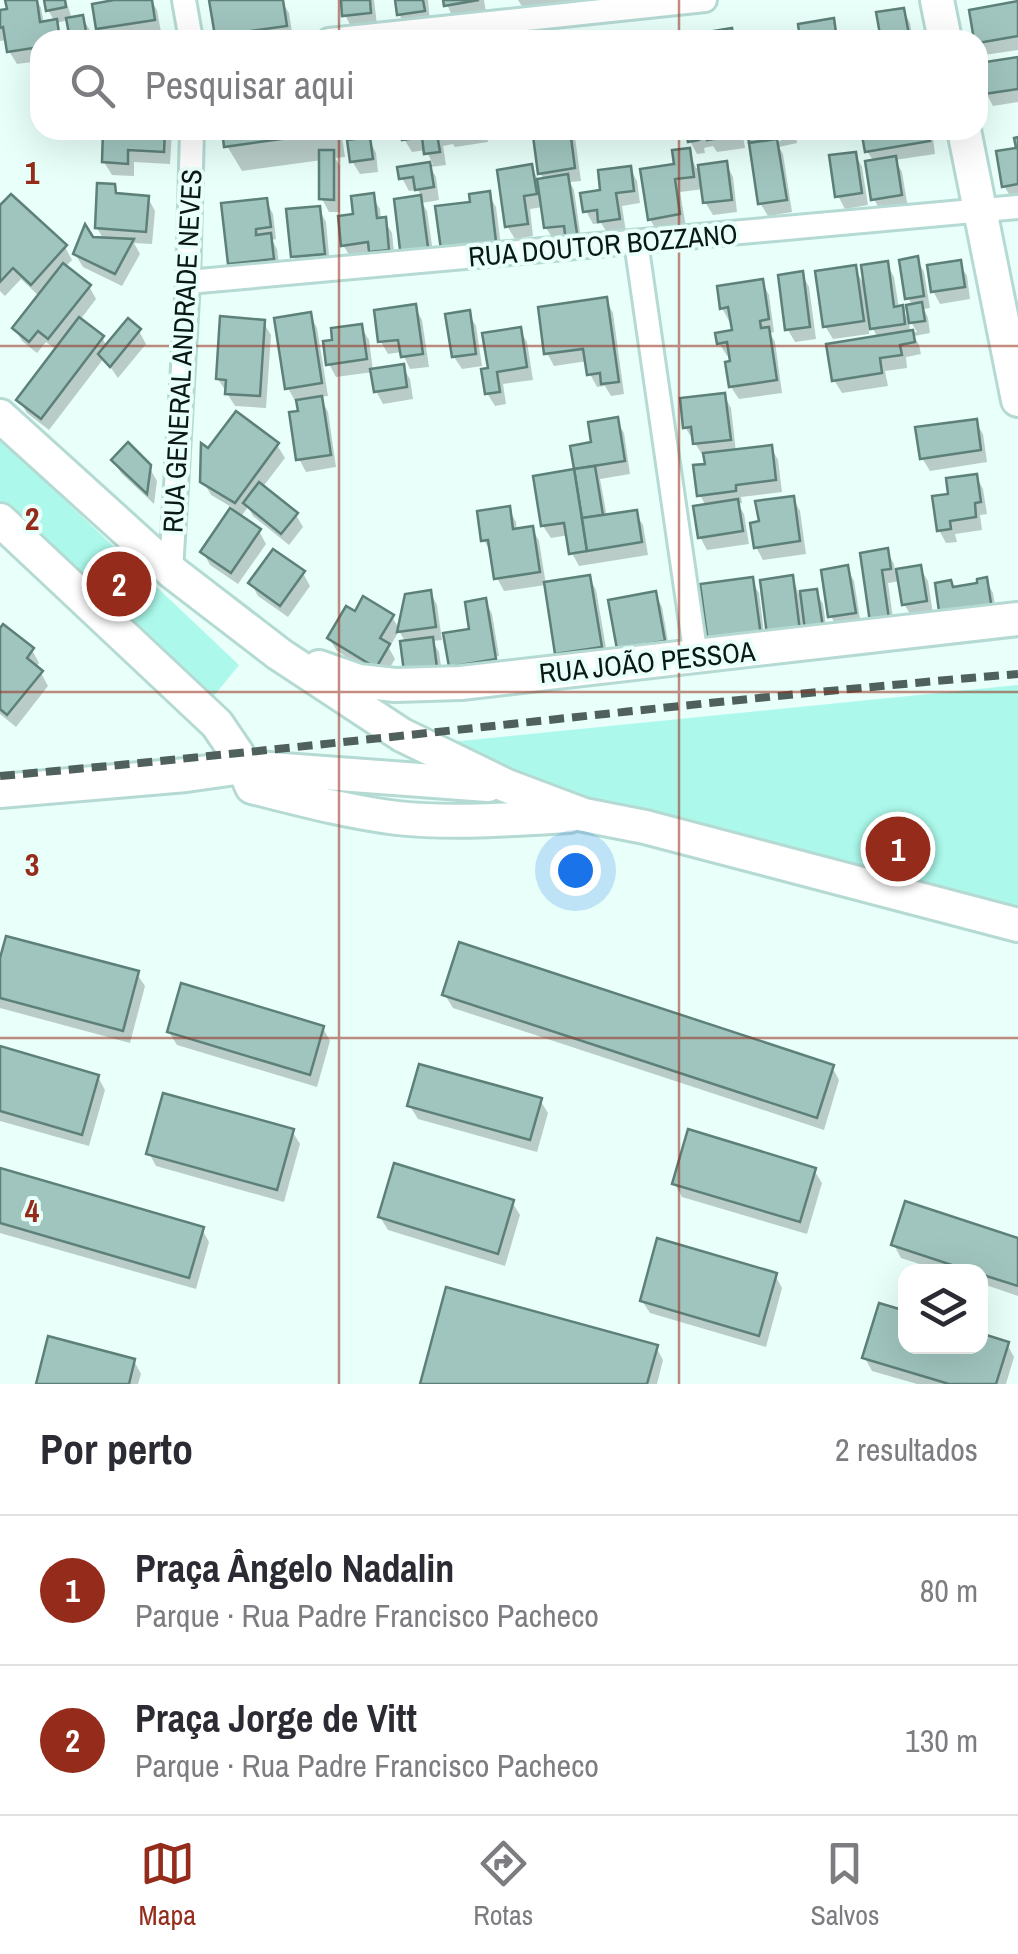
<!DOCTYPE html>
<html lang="pt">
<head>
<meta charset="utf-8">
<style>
  body { margin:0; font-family:"Archivo Narrow",sans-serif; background:#f2f2f3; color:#2b2b33 }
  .controls { position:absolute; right:30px; bottom:30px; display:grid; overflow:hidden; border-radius:20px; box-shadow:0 10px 40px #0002 }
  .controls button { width:90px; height:90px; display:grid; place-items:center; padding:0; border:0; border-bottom:2px solid #e1e1e2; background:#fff; color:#2b2b33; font:50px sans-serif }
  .you { position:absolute; left:575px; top:870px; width:35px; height:35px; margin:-25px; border:8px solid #fff; border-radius:50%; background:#1a73e8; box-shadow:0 0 0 15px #1a73e833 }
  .badge { display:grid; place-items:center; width:65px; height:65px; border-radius:50%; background:#952b1a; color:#fff; font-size:32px; font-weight:700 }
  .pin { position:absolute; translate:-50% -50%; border:5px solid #fff; box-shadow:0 2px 10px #0006 }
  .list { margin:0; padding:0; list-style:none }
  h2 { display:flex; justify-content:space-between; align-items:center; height:130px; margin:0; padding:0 40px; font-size:42px }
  h2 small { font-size:32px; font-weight:400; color:#7c7c81 }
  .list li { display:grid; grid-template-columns:65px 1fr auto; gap:30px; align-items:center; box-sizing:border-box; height:150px; padding:0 40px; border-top:2px solid #e1e1e2 }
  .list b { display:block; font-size:38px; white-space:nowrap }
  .list p { margin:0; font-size:32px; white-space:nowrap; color:#7c7c81 }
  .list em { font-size:32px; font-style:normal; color:#7c7c81 }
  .icon { flex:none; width:55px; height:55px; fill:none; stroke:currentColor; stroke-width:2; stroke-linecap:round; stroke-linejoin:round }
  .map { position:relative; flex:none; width:1018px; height:1384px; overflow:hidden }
  .search { position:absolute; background:#fff; box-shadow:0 10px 40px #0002; left:30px; right:30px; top:30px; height:110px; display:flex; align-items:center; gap:25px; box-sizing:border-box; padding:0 35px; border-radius:30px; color:#7c7c81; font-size:38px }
  .sheet { height:430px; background:#fff }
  nav { display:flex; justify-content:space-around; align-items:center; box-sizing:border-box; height:140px; border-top:2px solid #e1e1e2; background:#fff; font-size:28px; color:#7c7c81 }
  nav a { display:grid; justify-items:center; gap:5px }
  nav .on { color:#952b1a }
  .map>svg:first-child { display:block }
  .green { fill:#acf9eb }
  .shadow { fill:#0003 }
  .building { fill:#a0c5be; stroke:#5d8079; stroke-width:2.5 }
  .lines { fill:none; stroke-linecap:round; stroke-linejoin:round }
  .street-casing { stroke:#b5dad3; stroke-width:28 }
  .secondary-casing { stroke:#b5dad3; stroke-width:38 }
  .street { stroke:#fff; stroke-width:22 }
  .secondary { stroke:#fff; stroke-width:32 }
  .rail { stroke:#4f605d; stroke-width:8; stroke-dasharray:15 8; stroke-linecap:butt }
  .grid { fill:none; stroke:#952b1a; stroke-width:2.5; stroke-opacity:0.55 }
  .labels { text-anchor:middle; stroke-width:8; stroke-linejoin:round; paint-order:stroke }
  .street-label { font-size:28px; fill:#0a1816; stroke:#e8fffa }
  .grid-label { font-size:32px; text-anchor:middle; font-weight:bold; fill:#952b1a; stroke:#e8fffa; stroke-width:8; stroke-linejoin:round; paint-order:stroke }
</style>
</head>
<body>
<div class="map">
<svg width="1018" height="1384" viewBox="0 0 1018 1384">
  <rect width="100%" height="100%" fill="#e8fffa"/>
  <!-- green -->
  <g class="green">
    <path d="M0,439l239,226 -31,38 -208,-201z"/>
    <path d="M1018,685v230l-467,-128 -100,-45z"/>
  </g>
  <!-- shadow -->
  <g class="shadow">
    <path d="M8,0h29l4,8 3,16 11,-2 -7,-12 -2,-10h20l6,19 10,-1 8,12 1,10h-18l-4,-20 -13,3 8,17h-24v21l-23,3 -8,-13 -1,-11 -8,1v-28l9,-1z"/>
    <path d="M130,0h21l6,10 4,22 -56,8 -7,-11z"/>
    <path d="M212,0h69l8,13 4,25 -73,2z"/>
    <path d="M343,0h31l3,25 -25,3 -7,-13z"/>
    <path d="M397,0h31l2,24 -24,3 -7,-13z"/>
    <path d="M445,0h39l2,12 -33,6z"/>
    <path d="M518,0h59l-54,8z"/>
    <path d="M1018,4v46l-34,5 -7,-15z"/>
    <path d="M903,10l7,13 3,17h-29z"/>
    <path d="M1018,60v42l-25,4 -7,-13z"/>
    <path d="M106,130h66l-2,34 -36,-2v14l-22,-1 -8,-13z"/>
    <path d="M225,130h116l4,27 -10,1 5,8v46h-11l-7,-13v-39l-80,11 -15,-25z"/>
    <path d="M347,130h32l1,4 -13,2 9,17 2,19 -18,2 -8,-13 2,-19z"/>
    <path d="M403,130h83l2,12 -33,5 -2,-3 -10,2 3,19 -16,2 6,10 3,23 -17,3 5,8 8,56 -38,-66 25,-3 -4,-8 -9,1 -7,-13 -2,-9 33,-5 -7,-14 -14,2 -8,-13z"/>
    <path d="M512,130h13v4l-10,2z"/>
    <path d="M540,130h34l7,51 -11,1 4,8 9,63 -29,-13 -8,-12 -3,-21 -13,2 3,27 -18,3 -8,-13 24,-59 8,14h6l-5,-8z"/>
    <path d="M621,130h32l-29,4z"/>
    <path d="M688,130h54l3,18 -28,4 -4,-6 -9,2 1,5 -8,1 -7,-13z"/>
    <path d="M750,130h21l2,12 8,-1 -5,-11h19l2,13 -18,4 4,7 9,58 -24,4 -8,-13z"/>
    <path d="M864,130h68l3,24 -40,6 7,12 6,36 -27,4 -7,-13v-37l-7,-11z"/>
    <path d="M688,150l8,18 30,-4 7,13 4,35 -24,3 -8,-13 -1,-13 -24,3 6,35 -29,5 -7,-13 27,-53z"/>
    <path d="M1018,150v48l-6,1 -8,-13z"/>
    <path d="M855,154l7,13 6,38 -23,4 -7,-13z"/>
    <path d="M630,168l7,13 3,22 -18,3 4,26 -18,2 -7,-11 -8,1 -7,-13z"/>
    <path d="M114,186l5,10 29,2 7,13 -3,33 -18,-1 6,11 -18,32 -39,-19 -8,-13 17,-15 12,1 -7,-12z"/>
    <path d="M488,194l8,13 7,55 -31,-58z"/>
    <path d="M372,196l8,13 1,11h3l8,13 3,29 -44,-4 -8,-13 13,-29z"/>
    <path d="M266,201l7,13 3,25 -4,1 5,9 3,22 -42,5 -8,-13z"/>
    <path d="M0,209l65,38 7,13 -7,7 24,19 7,13 -16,21 22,17 5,10 32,-16 7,13 -28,34 -14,-20 -55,72 -22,-17 -8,-13 38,-50 -11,-8 -9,11 -15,-12 -7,-12 25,-32 -19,-18 -16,17 -5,-5z"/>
    <path d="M319,209l7,13 4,44 -29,3 -7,-13z"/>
    <path d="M917,259l7,13 6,36 -6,1 4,9 2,15 -16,3 5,9 2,9 -15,3 1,11 -22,3 3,15 -46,7 -8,-13 44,-42 -10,-18 1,14 -36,5 -8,-13 29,-58 13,21 20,-25 7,13 5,32 2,-1 8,13 1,12 7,-1 -6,-10 2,-16 -5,-8z"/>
    <path d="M959,263l8,13 3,23 -30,5 -7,-13z"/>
    <path d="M802,274l7,13 7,52 -21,3 -7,-12z"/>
    <path d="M762,282l7,13 5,37 -4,1 5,9 7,51 -43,6 -8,-12 1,-32 -5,1 -8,-13 16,-11 -2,-12 -4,1 -7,-13z"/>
    <path d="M606,300l7,13 11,81 -13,2 -6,-10 -8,1 -7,-13 -2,-13 -34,5 -7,-13z"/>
    <path d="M415,307l7,13 7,47 -19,2 -8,-17 -14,2 -7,-12z"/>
    <path d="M468,313l8,13 6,40 -20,3 -8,-12z"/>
    <path d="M310,315l7,13 11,68 -8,1 8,15 8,55 -30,5 -7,-13 2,-45 -2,-14 -4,1 -7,-13z"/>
    <path d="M263,322l8,13 -5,73 -31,-2 -17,-27z"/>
    <path d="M361,327l8,13 4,31 29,-5 8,13 3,20 -30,5 -7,-13 -3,-19 -37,5 -7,-13z"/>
    <path d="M519,329l8,13 6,38 -30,4 3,20 -11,2 -8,-13 3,-23z"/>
    <path d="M724,395l7,13 5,44 35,-5 7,13 4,32 -41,5 1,6 -4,1 6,10 5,30 -42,6 -7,-13 6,-31 -6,-11 8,-29 -2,-10h-3l-18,-29z"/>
    <path d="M616,420l8,13 6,41 -30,5 7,38 28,-5 8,13 5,30 -69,11 -7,-13 -3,-18 -18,3 -8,-12 -7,-48 41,-7 -4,-23 21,-3z"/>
    <path d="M975,421l8,13 4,28 -57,9 -8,-13z"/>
    <path d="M277,445l8,13 -23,30 34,27 7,12 -14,18 -36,-29 -5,-9 -8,11 19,13 7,13 -28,40 -28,-19 -7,-13 30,-44 -22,-13 -8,-14 5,-29z"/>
    <path d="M114,461l35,6 8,14 -3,23 -33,-31z"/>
    <path d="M976,476l7,13 4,25 -7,1 2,15 -27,4 2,8 -11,1 -7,-13 12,-34z"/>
    <path d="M793,498l7,13 6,43 -43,6 -7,-13 5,-23z"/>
    <path d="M509,509l7,13 1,9 15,-3 7,13 7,44 43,-8 7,13 12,69 -43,7 -7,-12 -12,-69 -42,6 -7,-13 -6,-25 -7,-13z"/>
    <path d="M887,551l7,13 1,7 25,-3 8,13 5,33 -21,3 -8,-13 -3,-23 -13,2 8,56 -34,-84z"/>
    <path d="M847,568l7,13 7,44 -23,4 -7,-13z"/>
    <path d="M303,573l7,13 -22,31 -30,-21 -7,-13z"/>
    <path d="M792,578l7,16 17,-2 7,12 5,36 -13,2 -12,-22 3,24 -29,3z"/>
    <path d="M751,580l8,13 7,56 -49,6z"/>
    <path d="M986,580l7,13 5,29 -44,-32 26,-5z"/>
    <path d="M430,592l7,13 5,35 -10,1 7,11 4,29 -37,-38 -7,-12 -10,17 6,11 -12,20 -46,-28 -8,-13 27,-23 36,2 8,13z"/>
    <path d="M655,594l7,13 8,46 -51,-5z"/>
    <path d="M485,601l7,13 7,42 -47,8v4l-6,-32 26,-5 -4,-27z"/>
    <path d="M0,632l32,18 7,13 -4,5 6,5 7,13 -32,41 -16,-13z"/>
    <path d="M0,967l137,7 8,12 -15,57 -130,-35z"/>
    <path d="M445,995l387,72 7,13 -15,50 -371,-122z"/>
    <path d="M323,1028l7,13 -13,46 -140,-42 -8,-13z"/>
    <path d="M0,1049l98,28 7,13 -16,56 -89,-25z"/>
    <path d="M540,1100l8,13 -11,39 -119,-33 -8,-13z"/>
    <path d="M292,1131l8,13 -16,58 -128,-36 -7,-13z"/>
    <path d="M814,1170l8,13 -15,51 -125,-37 -7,-13z"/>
    <path d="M0,1171l202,58 7,13 -13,47 -196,-56z"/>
    <path d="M512,1202l8,13 -15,51 -117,-36 -8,-13z"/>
    <path d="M1018,1241v55l-38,-13v-11h-36l-43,-14 -7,-13z"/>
    <path d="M775,1275l7,13 -16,59 -116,-34 -8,-12z"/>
    <path d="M1007,1344l7,13 -8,27h-89l-45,-13 -7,-13 41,-12h74z"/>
    <path d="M656,1347l7,13 -6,24h-234z"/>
    <path d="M134,1361l7,13 -3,10h-99z"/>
  </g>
  <!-- building -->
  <g class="building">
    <path d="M5,0h32l3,22 17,-3 3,21h-20v7l-33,5 -4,-25 -3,1v-18l7,-1z"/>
    <path d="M44,0h21l1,7 -20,4z"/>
    <path d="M114,0h38l3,20 -59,9 -4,-25z"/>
    <path d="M209,0h74l4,26 -72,10z"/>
    <path d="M341,0h29l1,13 -29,3z"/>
    <path d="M395,0h28l2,11 -28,4z"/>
    <path d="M443,0h36l-35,6z"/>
    <path d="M1018,1v35l-40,7v-3h-4l-5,-30z"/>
    <path d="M904,8l6,32h-29l-5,-28z"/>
    <path d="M83,15l4,22 -17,2 -4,-21z"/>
    <path d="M834,18l3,22h-37l-2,-16z"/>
    <path d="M732,28l2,12h-38l-1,-6z"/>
    <path d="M1018,57v32l-34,5 -5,-31z"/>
    <path d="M103,130h62l-1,22 -36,-2v14l-26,-2z"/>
    <path d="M222,130h109l1,2 -108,15z"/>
    <path d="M400,130h44v2l-7,2 3,18 -16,2 -2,-17 -20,3z"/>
    <path d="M537,130h33l5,38 -37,6 -5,-38 5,-1z"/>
    <path d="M686,130h52l1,5 -32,5 -1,-6 -8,1 1,5 -11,2z"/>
    <path d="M747,130h20l2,10 -20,3z"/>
    <path d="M861,130h67l2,11 -65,11z"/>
    <path d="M370,137l3,22 -23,3 -3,-22z"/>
    <path d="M1018,137v47l-16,3 -6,-36 20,-3 -2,-10z"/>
    <path d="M777,139l10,61 -29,4 -9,-61z"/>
    <path d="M690,148l4,29 -19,2 5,35 -32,6 -8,-51 34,-5 -2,-14z"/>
    <path d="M319,150h15v50l-15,-1z"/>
    <path d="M856,152l6,41 -27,4 -6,-42z"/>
    <path d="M896,156l6,39 -31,5 -6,-39z"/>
    <path d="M727,161l5,39 -29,3 -5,-38z"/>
    <path d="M430,162l4,25 -19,3 -2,-13 -14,2 -2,-12z"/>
    <path d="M532,164l5,30 -13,2 4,28 -23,3 -8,-57z"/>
    <path d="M631,166l3,25 -18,2 4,26 -22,3 -1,-12 -14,2 -3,-19 20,-3 -2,-20z"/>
    <path d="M568,174l10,66 -12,2 -2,-16 -20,2 -7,-49z"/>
    <path d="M97,183l18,1 1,9 33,3 -3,36 -51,-4z"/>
    <path d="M490,191l7,59 -55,7 -7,-51 35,-4 -1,-8z"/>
    <path d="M374,193l3,25 9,-1 3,33 -20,2 -1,-10 -27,4 -3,-30 15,-2 -2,-18z"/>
    <path d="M11,194l56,51 -36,40 -18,-17 -13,14v-77z"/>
    <path d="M421,195l8,60 -28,3 -7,-59z"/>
    <path d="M267,198l4,29 -15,2v6l15,-2 3,26 -46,5 -7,-61z"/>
    <path d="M320,206l5,48 -34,3 -5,-48z"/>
    <path d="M85,224l8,13 41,2 -19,35 -42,-20z"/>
    <path d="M918,256l6,40 -19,3 -6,-39z"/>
    <path d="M961,260l4,27 -34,5 -4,-27z"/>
    <path d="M888,261l6,46 9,-2 2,19 -35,5 -9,-64z"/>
    <path d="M63,263l28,22 -43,54 -10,-8 -9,11 -17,-14z"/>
    <path d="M856,265l8,56 -41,6 -8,-56z"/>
    <path d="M803,271l7,56 -25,3 -7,-55z"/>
    <path d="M763,279l6,40 -9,2 1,7 8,-1 8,53 -48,7 -4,-25 5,-1 -3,-19 -10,2 -2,-11 17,-3 -4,-23 -8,2 -3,-23z"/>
    <path d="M607,297l12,85 -18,2 -1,-11 -13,2 -4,-26 -39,5 -6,-47z"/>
    <path d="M922,302l3,19 -16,2 -3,-18z"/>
    <path d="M416,304l7,50 -22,3 -3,-17 -20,2 -4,-32z"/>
    <path d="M470,310l6,44 -24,3 -7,-43z"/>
    <path d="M311,312l11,71 -37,6 -11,-71z"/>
    <path d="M220,316l45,4 -5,76 -35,-2 1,-14 -10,-1z"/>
    <path d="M79,317l25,19 -63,83 -25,-19z"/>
    <path d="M128,318l13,11 -31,38 -12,-13z"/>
    <path d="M362,324l5,35 -41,6 -3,-24 9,-1 -1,-12z"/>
    <path d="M521,327l6,40 -30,5 3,20 -15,2 -4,-25 7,-1 -6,-35z"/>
    <path d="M913,330l2,12 -15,3 2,10 -22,3 2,15 -50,8 -6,-37z"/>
    <path d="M404,364l3,23 -33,5 -4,-23z"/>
    <path d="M725,393l6,47 -38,4 -2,-17 -8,1 -3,-30z"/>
    <path d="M322,396l9,59 -35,5 -7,-48 9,-1 -2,-11z"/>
    <path d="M236,411l43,32 -44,60 -35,-21 1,-39 7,5z"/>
    <path d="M618,417l7,44 -51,8 -4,-23 21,-4 -3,-20z"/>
    <path d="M977,419l4,31 -61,9 -5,-32z"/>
    <path d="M128,442l23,23 -4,29 -36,-34z"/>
    <path d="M772,445l4,35 -40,5v6l-39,5 -4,-31 12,-1 -2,-11z"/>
    <path d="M595,466l8,49 -21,3 -8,-49z"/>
    <path d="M574,469l13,82 -18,3 -5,-31 -23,3 -8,-50z"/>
    <path d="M977,474l4,28 -6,1 1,14 -26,4 1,8 -14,2 -5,-35 16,-2 -2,-16z"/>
    <path d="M259,482l39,31 -17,21 -38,-31z"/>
    <path d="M794,496l6,45 -46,7 -4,-25 9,-2 -4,-20z"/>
    <path d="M738,499l5,32 -45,7 -5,-32z"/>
    <path d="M510,506l3,23 20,-3 7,46 -46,7 -6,-39 -7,1 -4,-30z"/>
    <path d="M230,508l31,21 -30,44 -31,-21z"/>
    <path d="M637,510l5,32 -55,9 -5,-33z"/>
    <path d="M888,548l3,21 -9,1 8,56 -19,3 -11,-76z"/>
    <path d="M273,549l32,22 -25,35 -32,-23z"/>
    <path d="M848,565l8,48 -28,4 -7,-47z"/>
    <path d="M921,565l6,36 -25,4 -6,-36z"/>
    <path d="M590,575l12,72 -47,7 -11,-72z"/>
    <path d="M793,575l7,56 -33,4 -7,-55z"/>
    <path d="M753,577l8,59 -53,7 -8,-59z"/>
    <path d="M987,577l5,33 -52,8 -5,-35 16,-3 2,7 24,-4v-4z"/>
    <path d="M817,589l6,38 -18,3 -5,-39z"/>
    <path d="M431,590l5,37 -39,5 8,-38z"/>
    <path d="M656,591l9,50 -48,8 -9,-49z"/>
    <path d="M363,596l31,19 -14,23 10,6 -14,24 -49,-30 19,-32 9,5z"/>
    <path d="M486,598l10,61 -47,8 -6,-34 26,-4 -4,-27z"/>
    <path d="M3,624l31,24 -7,10 16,13 -36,44 -7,-6v-81z"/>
    <path d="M433,637l4,31 -33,4 -4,-31z"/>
    <path d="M6,936l133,35 -16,60 -123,-33v-40z"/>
    <path d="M459,942l375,123 -17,53 -375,-123z"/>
    <path d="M181,983l143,43 -14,49 -143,-43z"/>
    <path d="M0,1046l99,29 -17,60 -82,-24z"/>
    <path d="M419,1064l123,34 -12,42 -123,-34z"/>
    <path d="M163,1093l131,36 -17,61 -131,-36z"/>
    <path d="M688,1129l128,39 -16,54 -128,-38z"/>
    <path d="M394,1163l120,37 -16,54 -120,-37z"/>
    <path d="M0,1168l204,59 -15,51 -189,-55z"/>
    <path d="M905,1201l113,37v48l-38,-12v-2h-7l-82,-27z"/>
    <path d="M657,1238l120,35 -18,63 -119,-35z"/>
    <path d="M446,1287l212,58 -11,39h-227z"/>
    <path d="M879,1303l27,8v35h74v-13l29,9 -13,42h-47l-87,-26z"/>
    <path d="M48,1336l87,23 -6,25h-93z"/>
  </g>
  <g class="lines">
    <!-- street casing -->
    <g class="street-casing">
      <g id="street">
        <path d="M184,0l7,40"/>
        <path d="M329,40l376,-40"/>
        <path d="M636,242l60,415"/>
        <path d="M188,282l830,-75"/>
        <path d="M171,571l17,-289 4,-152"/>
      </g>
    </g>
    <!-- secondary casing -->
    <g class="secondary-casing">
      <g id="secondary">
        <path d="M937,0l8,40"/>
        <path d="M964,130l54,270"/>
        <path d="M0,416l171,155 108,83 123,81 105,51 77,29 61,12 373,98"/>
        <path d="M0,520l217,204 21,31 14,32c48,12 96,25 145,31 57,6 115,1 172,-2"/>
        <path d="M319,667l40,14 36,4 66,-2 557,-64"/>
        <path d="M0,791l186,-16 57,-8 245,18"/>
      </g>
    </g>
    <!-- street -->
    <use href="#street" class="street"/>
    <!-- secondary -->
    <use href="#secondary" class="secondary"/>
    <!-- rail -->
    <path class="rail" d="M0,776c340,-30 678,-74 1018,-102"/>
  </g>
  <!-- grid -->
  <path class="grid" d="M339,0v40M679,0v40M339,130v1254M679,130v1254M0,346h1018M0,692h1018M0,1038h1018"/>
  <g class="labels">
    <!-- street labels -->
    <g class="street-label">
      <text transform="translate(603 245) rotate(-5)" y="10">RUA DOUTOR BOZZANO</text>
      <text transform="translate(182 351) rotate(-87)" y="10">RUA GENERAL ANDRADE NEVES</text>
      <text transform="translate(647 662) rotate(-6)" y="10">RUA JOÃO PESSOA</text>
    </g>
  </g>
  <g class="grid-label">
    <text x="32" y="184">1</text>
    <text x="32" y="530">2</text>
    <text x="32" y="876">3</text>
    <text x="32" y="1222">4</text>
  </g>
</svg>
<div class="controls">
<button><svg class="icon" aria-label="layers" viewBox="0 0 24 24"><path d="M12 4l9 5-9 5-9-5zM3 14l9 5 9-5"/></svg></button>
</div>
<div class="you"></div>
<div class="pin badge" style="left:898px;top:849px">1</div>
<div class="pin badge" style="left:119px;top:584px">2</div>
<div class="search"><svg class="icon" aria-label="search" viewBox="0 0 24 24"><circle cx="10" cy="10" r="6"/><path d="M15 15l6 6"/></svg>Pesquisar aqui</div>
</div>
<section class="sheet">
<h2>Por perto<small>2 resultados</small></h2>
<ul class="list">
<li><span class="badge">1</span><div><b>Praça Ângelo Nadalin</b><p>Parque · Rua Padre Francisco Pacheco</p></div><em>80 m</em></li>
<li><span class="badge">2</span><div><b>Praça Jorge de Vitt</b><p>Parque · Rua Padre Francisco Pacheco</p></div><em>130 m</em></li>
</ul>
</section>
<nav>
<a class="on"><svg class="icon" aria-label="map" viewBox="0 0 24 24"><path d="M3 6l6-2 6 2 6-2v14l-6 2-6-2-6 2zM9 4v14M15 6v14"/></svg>Mapa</a>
<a><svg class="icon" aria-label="directions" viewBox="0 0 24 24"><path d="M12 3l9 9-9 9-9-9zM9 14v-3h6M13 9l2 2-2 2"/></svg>Rotas</a>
<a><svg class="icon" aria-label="saved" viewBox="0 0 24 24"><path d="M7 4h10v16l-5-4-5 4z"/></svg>Salvos</a>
</nav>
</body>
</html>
